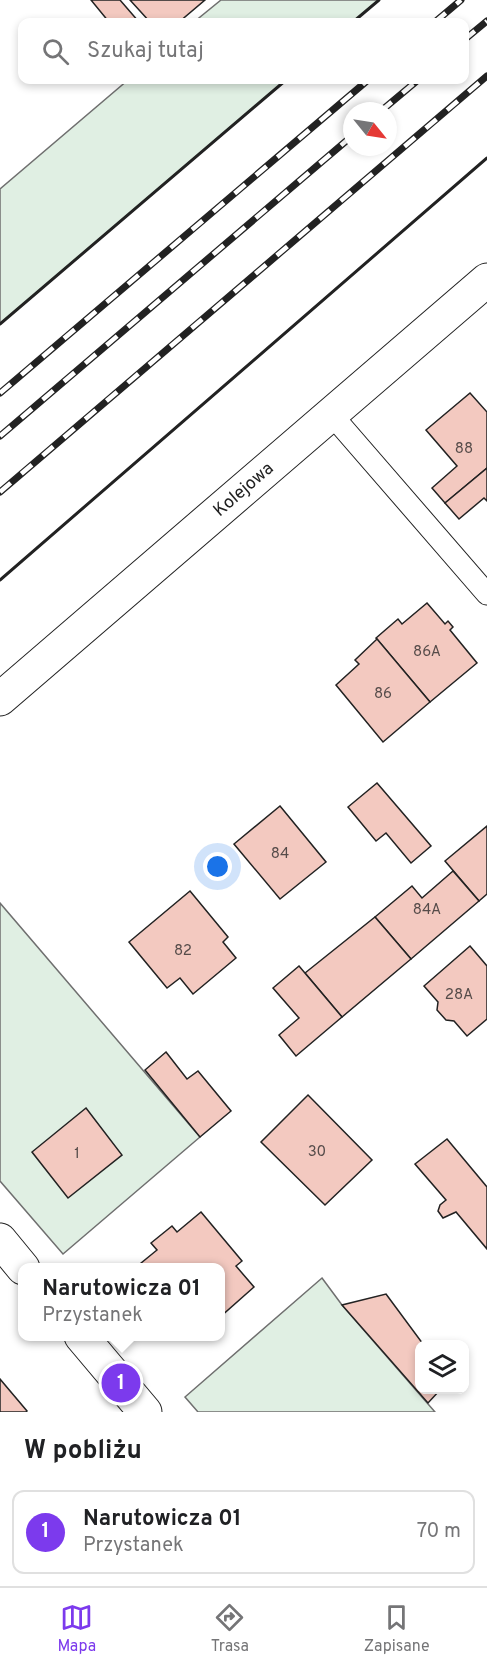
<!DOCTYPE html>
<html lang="pl">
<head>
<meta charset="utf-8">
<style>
  body { margin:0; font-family:Overpass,sans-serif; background:#f6f6f6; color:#202124 }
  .controls { position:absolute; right:18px; bottom:18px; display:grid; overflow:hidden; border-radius:12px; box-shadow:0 3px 9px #0003 }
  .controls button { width:54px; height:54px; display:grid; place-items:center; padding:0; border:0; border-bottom:2px solid #e0e0e0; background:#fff; color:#202124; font:30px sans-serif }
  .compass { position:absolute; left:343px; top:102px; width:54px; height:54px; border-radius:50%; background:#fff; box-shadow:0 3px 9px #0003; rotate:120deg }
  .you { position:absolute; left:218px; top:867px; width:21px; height:21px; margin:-15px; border:4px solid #fff; border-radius:50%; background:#1a73e8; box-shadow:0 0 0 9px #1a73e833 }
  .badge { display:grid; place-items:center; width:39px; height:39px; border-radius:50%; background:#7c3aed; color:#fff; font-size:20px; font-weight:700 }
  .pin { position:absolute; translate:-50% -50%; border:3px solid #fff; box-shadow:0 2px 6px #0006 }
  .popup { position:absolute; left:18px; top:1263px; width:207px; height:78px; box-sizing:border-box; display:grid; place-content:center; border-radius:12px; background:#fff; filter:drop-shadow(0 2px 4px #0005); font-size:20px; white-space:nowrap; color:#757577 }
  .popup b { font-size:22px; color:#202124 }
  .popup::after { content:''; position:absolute; left:50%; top:100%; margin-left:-12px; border:12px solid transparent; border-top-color:#fff }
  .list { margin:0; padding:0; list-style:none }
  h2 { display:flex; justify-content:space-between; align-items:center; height:78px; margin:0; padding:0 24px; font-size:26px }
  h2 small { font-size:20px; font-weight:400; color:#757577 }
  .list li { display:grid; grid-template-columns:39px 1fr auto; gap:18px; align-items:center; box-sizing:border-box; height:84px; margin:0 12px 12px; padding:0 12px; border:2px solid #e0e0e0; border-radius:12px }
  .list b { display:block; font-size:22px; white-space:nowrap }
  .list p { margin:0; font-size:20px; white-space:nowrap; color:#757577 }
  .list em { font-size:20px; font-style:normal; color:#757577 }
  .icon { flex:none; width:33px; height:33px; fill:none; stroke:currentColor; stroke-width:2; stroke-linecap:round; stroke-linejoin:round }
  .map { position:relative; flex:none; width:487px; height:1412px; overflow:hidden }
  .search { position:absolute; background:#fff; box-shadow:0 3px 9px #0003; left:18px; right:18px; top:18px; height:66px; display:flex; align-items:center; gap:15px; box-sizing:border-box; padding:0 21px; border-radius:12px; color:#757577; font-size:22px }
  .sheet { height:174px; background:#fff }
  nav { display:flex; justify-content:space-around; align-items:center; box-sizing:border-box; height:84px; border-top:2px solid #e0e0e0; background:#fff; font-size:16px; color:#757577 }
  nav a { display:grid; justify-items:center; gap:3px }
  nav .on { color:#7c3aed }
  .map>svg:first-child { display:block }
  .green { fill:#e0efe3; stroke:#6f6f6f; stroke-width:1.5 }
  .building { fill:#f3c9c0; stroke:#222; stroke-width:1.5 }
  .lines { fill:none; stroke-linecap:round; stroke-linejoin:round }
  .lane-casing { stroke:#222; stroke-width:23 }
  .street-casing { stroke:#222; stroke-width:35 }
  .lane { stroke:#fff; stroke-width:21 }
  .street { stroke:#fff; stroke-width:33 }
  .rail-casing { stroke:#222; stroke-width:7 }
  .rail { stroke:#fff; stroke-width:4.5; stroke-dasharray:14; stroke-linecap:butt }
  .wall { stroke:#222; stroke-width:3 }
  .labels { text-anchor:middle; stroke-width:4.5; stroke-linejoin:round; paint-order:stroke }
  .number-label { font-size:15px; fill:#564c4a }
  .street-label { font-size:18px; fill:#222; stroke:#fff }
</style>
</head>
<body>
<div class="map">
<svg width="487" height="1412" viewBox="0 0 487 1412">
  <rect width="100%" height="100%" fill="#fff"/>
  <!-- green -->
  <g class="green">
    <path d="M221,0h158l-26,22h-159z"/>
    <path d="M128,80h158l-286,244v-135z"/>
    <path d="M0,903l200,234 -137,117 -63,-73z"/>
    <path d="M322,1278l20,27 93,107h-237l-13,-15z"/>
  </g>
  <!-- building -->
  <g class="building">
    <path d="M91,0h29l19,22h-30z"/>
    <path d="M130,0h75l-26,22h-29z"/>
    <path d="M470,393l17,19v56l-42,35 -13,-15 25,-22 -31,-36z"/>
    <path d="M487,468v33l-3,-3 -25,21 -14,-16z"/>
    <path d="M427,603l18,21 3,-3 5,6 -3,3 27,33 -47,39 -54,-64 22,-19 4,5z"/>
    <path d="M377,639l53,63 -47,40 -47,-57 23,-21 -4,-4z"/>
    <path d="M377,783l54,63 -20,17 -25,-30 -10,8 -28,-34z"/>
    <path d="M280,806l46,56 -46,37 -46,-55z"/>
    <path d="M487,826v68l-8,7 -34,-40z"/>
    <path d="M453,871l26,30 -68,58 -36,-42 37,-31 10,12z"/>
    <path d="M190,891l38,46 -5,5 13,16 -43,36 -13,-16 -13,10 -38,-46z"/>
    <path d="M375,917l36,42 -69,58 -37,-44z"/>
    <path d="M470,946l17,20v53l-20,17 -13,-15 -8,-1 -9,-10 1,-8 -14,-16z"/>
    <path d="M299,966l43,51 -46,39 -17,-21 20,-17 -26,-30z"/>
    <path d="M166,1052l21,27 11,-8 33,40 -31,26 -55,-67z"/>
    <path d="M308,1095l64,65 -47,45 -64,-63z"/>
    <path d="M86,1108l36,47 -54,43 -36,-46z"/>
    <path d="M447,1139l40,48v62l-31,-37 -13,6 -5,-7 2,-6 6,-5 -31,-36z"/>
    <path d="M201,1212l41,49 -6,5 18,21 -34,30v-49h-85l22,-18 -6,-7 21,-17 5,6z"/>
    <path d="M386,1294l37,50h-3v46h20l-12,13 -86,-98z"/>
    <path d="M0,1379l27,32 -1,1h-26z"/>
  </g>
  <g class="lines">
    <!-- lane casing -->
    <g class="lane-casing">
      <path id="lane" d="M331,414l156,180"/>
    </g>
    <!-- street casing -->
    <g class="street-casing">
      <g id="street">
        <path d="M0,699l487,-419"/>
        <path d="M0,1240l23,28"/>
        <path d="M81,1336l64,76"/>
      </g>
    </g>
    <!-- lane -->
    <use href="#lane" class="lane"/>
    <!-- street -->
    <use href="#street" class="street"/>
    <!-- rail casing -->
    <g class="rail-casing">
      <g id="rail">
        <path d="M435,22l26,-22"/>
        <path d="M464,40l23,-19"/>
        <path d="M381,111l37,-31"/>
        <path d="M0,393l368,-313"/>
        <path d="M0,436l352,-300"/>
        <path d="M0,492l487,-416"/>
      </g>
    </g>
    <!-- rail -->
    <use href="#rail" class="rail"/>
    <!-- wall -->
    <g class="wall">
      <path d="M353,22l26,-22"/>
      <path d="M0,324l286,-244"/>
      <path d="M0,580l487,-422"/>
    </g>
  </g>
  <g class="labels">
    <!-- number labels -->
    <g class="number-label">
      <text x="464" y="453">88</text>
      <text x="427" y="656">86A</text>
      <text x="383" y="698">86</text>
      <text x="280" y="858">84</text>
      <text x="427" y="914">84A</text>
      <text x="183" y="955">82</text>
      <text x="459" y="999">28A</text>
      <text x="317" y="1156">30</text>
      <text x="77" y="1158">1</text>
    </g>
    <!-- street labels -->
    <g class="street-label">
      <text transform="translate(243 489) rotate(-41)" y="6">Kolejowa</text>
    </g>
  </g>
</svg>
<div class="controls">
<button><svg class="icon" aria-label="layers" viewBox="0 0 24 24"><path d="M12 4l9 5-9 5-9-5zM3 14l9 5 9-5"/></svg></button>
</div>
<svg class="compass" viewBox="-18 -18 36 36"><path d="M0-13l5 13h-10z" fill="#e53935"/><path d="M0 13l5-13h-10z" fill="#757577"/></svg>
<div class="you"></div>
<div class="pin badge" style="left:121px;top:1383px">1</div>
<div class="popup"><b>Narutowicza 01</b>Przystanek</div>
<div class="search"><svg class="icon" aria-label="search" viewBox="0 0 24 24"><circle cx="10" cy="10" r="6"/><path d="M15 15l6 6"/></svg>Szukaj tutaj</div>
</div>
<section class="sheet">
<h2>W pobliżu<small></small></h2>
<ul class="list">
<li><span class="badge">1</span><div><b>Narutowicza 01</b><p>Przystanek</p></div><em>70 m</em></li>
</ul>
</section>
<nav>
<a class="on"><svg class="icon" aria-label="map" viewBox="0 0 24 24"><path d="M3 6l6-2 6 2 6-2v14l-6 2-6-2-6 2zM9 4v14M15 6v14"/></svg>Mapa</a>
<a><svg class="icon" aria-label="directions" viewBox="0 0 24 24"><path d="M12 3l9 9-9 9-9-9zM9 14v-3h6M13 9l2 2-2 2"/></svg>Trasa</a>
<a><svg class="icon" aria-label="saved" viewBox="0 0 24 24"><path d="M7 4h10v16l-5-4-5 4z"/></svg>Zapisane</a>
</nav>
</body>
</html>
